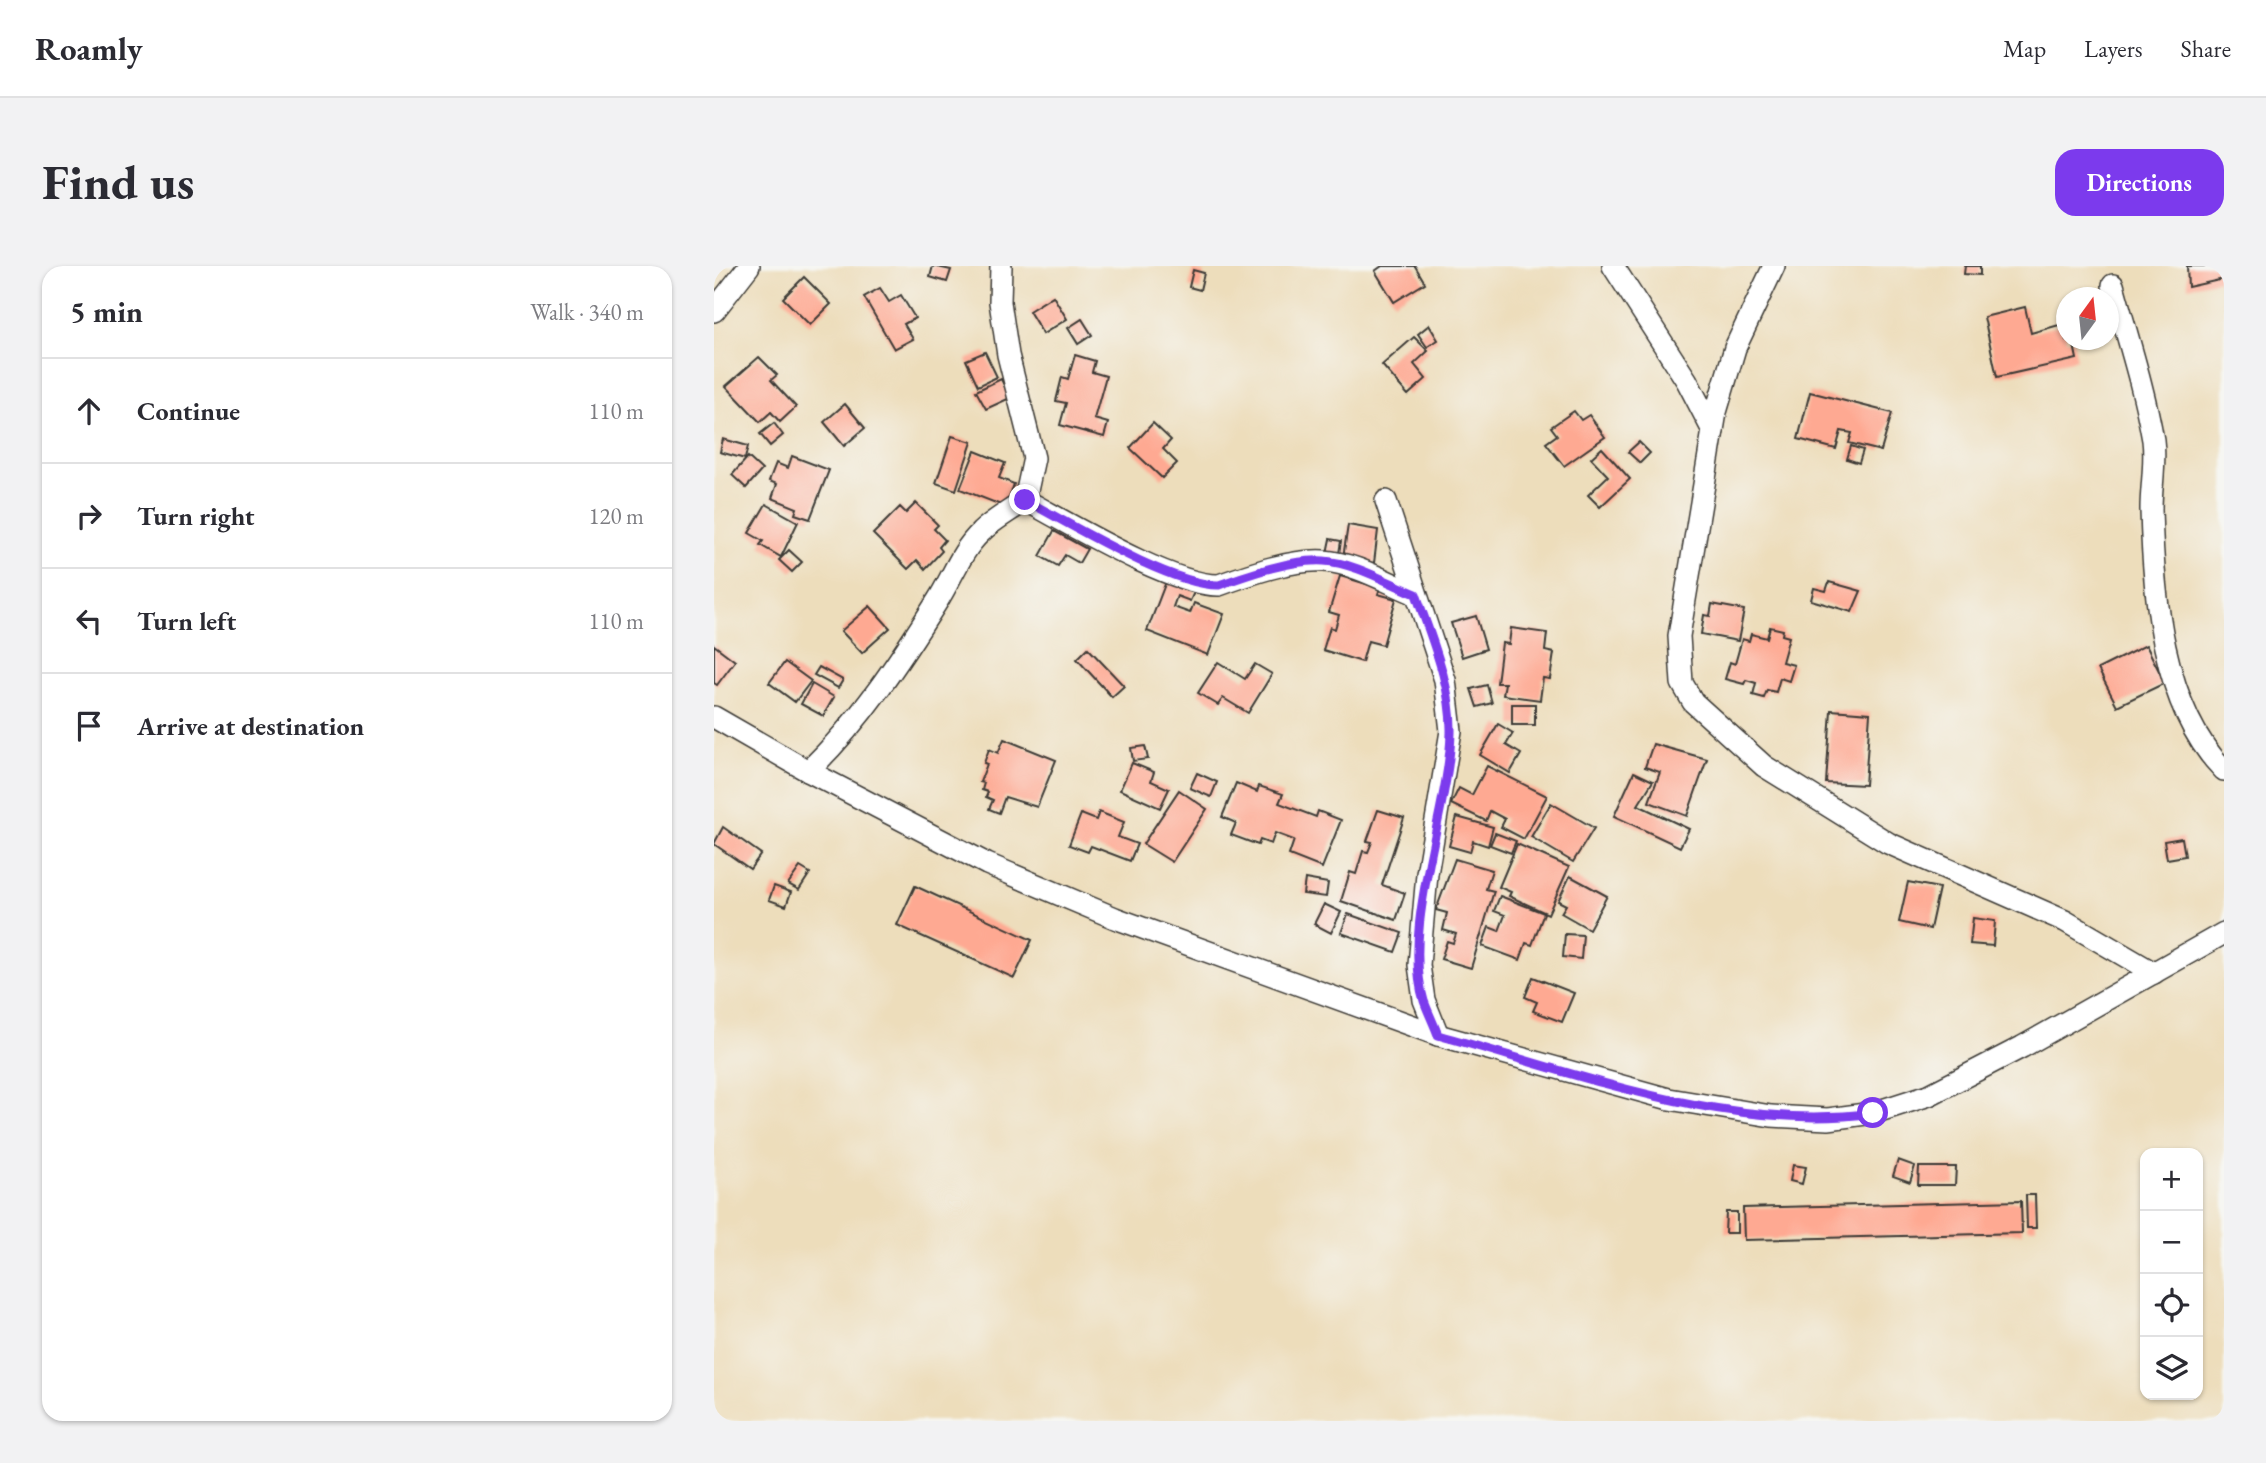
<!DOCTYPE html>
<html lang="en">
<head>
<meta charset="utf-8">
<style>
  body { margin:0; font-family:"EB Garamond",serif; background:#f2f2f3; color:#2b2b33 }
  .controls { position:absolute; right:21px; bottom:21px; display:grid; overflow:hidden; border-radius:14px; box-shadow:0 2px 5px #0004 }
  .controls button { width:63px; height:63px; display:grid; place-items:center; padding:0; border:0; border-bottom:2px solid #e1e1e2; background:#fff; color:#2b2b33; font:35px sans-serif }
  .compass { position:absolute; left:1342px; top:21px; width:63px; height:63px; border-radius:50%; background:#fff; box-shadow:0 2px 5px #0004; rotate:15deg }
  .stop { position:absolute; width:21px; height:21px; margin:-16px; border:5px solid #7c3aed; border-radius:50%; background:#fff }
  .stop.end { background:#7c3aed; border-color:#fff; box-shadow:0 2px 7px #0008 }
  .list { margin:0; padding:0; list-style:none }
  h2 { display:flex; justify-content:space-between; align-items:center; height:91px; margin:0; padding:0 28px; font-size:30px }
  h2 small { font-size:23px; font-weight:400; color:#7c7c81 }
  .list li { display:grid; grid-template-columns:46px 1fr auto; gap:21px; align-items:center; box-sizing:border-box; height:105px; padding:0 28px; border-top:2px solid #e1e1e2 }
  .list b { display:block; font-size:26px; white-space:nowrap }
  .list em { font-size:23px; font-style:normal; color:#7c7c81 }
  .icon { flex:none; width:38px; height:38px; fill:none; stroke:currentColor; stroke-width:2; stroke-linecap:round; stroke-linejoin:round }
  .map { position:relative; flex:none; width:1510px; height:1155px; overflow:hidden; border-radius:21px }
  header { display:flex; align-items:center; gap:42px; box-sizing:border-box; height:98px; padding:0 35px; background:#fff; border-bottom:2px solid #e1e1e2 }
  header strong { font-size:33px }
  nav { display:flex; gap:38px; margin-inline-start:auto; font-size:24px }
  .intro { display:flex; align-items:center; justify-content:space-between; box-sizing:border-box; height:168px; padding:0 42px }
  h1 { margin:0; font-size:49px }
  .button { padding:18px 32px; border-radius:21px; background:#7c3aed; color:#fff; font-size:24px; font-weight:700 }
  main { display:flex; gap:42px; padding:0 42px }
  aside { flex:1; background:#fff; border-radius:21px; box-shadow:0 2px 5px #0004 }
  .map>svg:first-child { display:block }
  .building { fill:#fea992 }
  .lines { fill:none; stroke-linecap:round; stroke-linejoin:round }
  .street-casing { stroke:#3b3934; stroke-width:24 }
  .street { stroke:#fff; stroke-width:21 }
  .route { stroke:#7c3aed; stroke-width:9 }
</style>
</head>
<body>
<header>
<strong>Roamly</strong>
<nav><a>Map</a><a>Layers</a><a>Share</a></nav>
</header>
<div class="intro"><h1>Find us</h1><a class="button">Directions</a></div>
<main>
<aside>
<h2>5 min<small>Walk · 340 m</small></h2>
<ul class="list">
<li><svg class="icon" aria-label="ahead" viewBox="0 0 24 24"><path d="M12 20V5M6 11l6-6 6 6"/></svg><div><b>Continue</b></div><em>110 m</em></li>
<li><svg class="icon" aria-label="right" viewBox="0 0 24 24"><path d="M7 20v-9h11M14 6l5 5-5 5"/></svg><div><b>Turn right</b></div><em>120 m</em></li>
<li><svg class="icon" aria-label="left" viewBox="0 0 24 24"><path d="M17 20v-9H6M10 6l-5 5 5 5"/></svg><div><b>Turn left</b></div><em>110 m</em></li>
<li><svg class="icon" aria-label="arrive" viewBox="0 0 24 24"><path d="M6 21V4h12l-3 4 3 4H6"/></svg><div><b>Arrive at destination</b></div></li>
</ul>
</aside>
<div class="map">
<svg width="1510" height="1155" viewBox="0 0 1510 1155">
  <rect width="100%" height="100%" fill="#f6f6f2"/>
  <filter id="ink" filterUnits="userSpaceOnUse"><feTurbulence type="fractalNoise" baseFrequency=".0143" numOctaves="2"/><feDisplacementMap in="SourceGraphic" scale="14" xChannelSelector="R" yChannelSelector="G"/><feConvolveMatrix kernelMatrix="1 2 1 2 8 2 1 2 1" color-interpolation-filters="sRGB"/></filter>
  <filter id="wash" filterUnits="userSpaceOnUse"><feTurbulence type="fractalNoise" baseFrequency=".00686" numOctaves="4" result="noise"/><feDisplacementMap in="SourceGraphic" scale="28" xChannelSelector="R" yChannelSelector="G"/><feGaussianBlur stdDeviation="1.57" result="paint"/><feColorMatrix in="noise" values="0 0 0 0 0 0 0 0 0 0 0 0 0 0 0 0 0 1.4 0 .05"/><feComposite in="paint" operator="in"/></filter>
  <g filter="url(#wash)">
    <rect width="100%" height="100%" fill="#edddbb"/>
    <g id="blocks">
      <!-- building -->
      <g class="building">
        <path d="M219,0l18,4 -4,12 -17,-5z"/>
        <path d="M668,0h33l10,17 -31,19 -19,-31z"/>
        <path d="M1251,0h15v9l-16,-1z"/>
        <path d="M1473,0h37v13l-36,8z"/>
        <path d="M479,4l11,3 -4,17 -11,-3z"/>
        <path d="M90,11l27,27 -21,21 -27,-27z"/>
        <path d="M166,22l9,14 12,-7 14,23 -11,6 9,15 -19,10 -30,-52z"/>
        <path d="M339,30l14,23 -24,15 -14,-23z"/>
        <path d="M1311,41l6,26 35,-10v17h7l4,19 -80,18 -13,-60z"/>
        <path d="M368,53l10,16 -14,9 -10,-16z"/>
        <path d="M715,59l9,15 -11,7 -9,-13z"/>
        <path d="M700,71l14,14 -14,13 12,15 -18,16 -26,-30z"/>
        <path d="M271,86l12,25 -19,9 -12,-26z"/>
        <path d="M361,89l20,6 -3,11 14,4 -12,43 14,4 -4,14 -44,-12 6,-22 -10,-2 6,-24 6,2z"/>
        <path d="M45,91l18,18 -6,5 25,27 -16,15 -9,-10 -11,10 -34,-36z"/>
        <path d="M287,113l9,19 -24,11 -10,-18z"/>
        <path d="M1096,126l82,21 -11,38 -32,-8 3,-10 -11,-2 -5,18 -38,-10z"/>
        <path d="M131,138l20,24 -21,18 -20,-24z"/>
        <path d="M860,145l7,9 8,-5 16,22 -41,29 -18,-23 11,-8 -6,-8z"/>
        <path d="M60,157l9,12 -13,11 -10,-12z"/>
        <path d="M439,157l18,17 -8,9 14,14 -15,15 -32,-30z"/>
        <path d="M238,170l20,6 -16,48 -20,-7z"/>
        <path d="M9,173l25,7 -3,13 -25,-7z"/>
        <path d="M925,176l11,11 -10,10 -12,-11z"/>
        <path d="M1137,180l12,4 -4,13 -12,-4z"/>
        <path d="M888,182l28,31 -30,28 -12,-12 20,-19 -17,-18z"/>
        <path d="M261,185l30,12 -6,15 15,6 -8,23 -46,-18z"/>
        <path d="M78,190l37,14 -19,49 -15,-5 2,-6 -25,-10 5,-14 -8,-3 7,-18 12,5z"/>
        <path d="M34,191l14,13 -16,18 -14,-13z"/>
        <path d="M202,237l22,22 -4,4 11,11 -6,7 3,4 -17,18 -8,-9 -9,9 -35,-35 27,-27 6,6z"/>
        <path d="M52,238l32,18 -17,35 -21,-12 3,-4 -14,-8z"/>
        <path d="M634,259l30,5 -4,33 -31,-5z"/>
        <path d="M340,265l33,18 -8,14 -14,-8 -7,11 -18,-10z"/>
        <path d="M616,273l11,2 -3,19 -12,-2z"/>
        <path d="M75,284l13,12 -10,10 -13,-12z"/>
        <path d="M626,310l40,12 -2,6 18,5 -13,46 -15,-4 -6,21 -39,-12 7,-23 5,2 4,-14 -10,-3z"/>
        <path d="M453,313l28,11 -5,11 -13,-5 -4,11 17,6 4,-10 30,11 -16,41 -61,-24z"/>
        <path d="M1115,316l32,9 -9,21 -41,-12 3,-12 12,3z"/>
        <path d="M998,338l32,6 -6,31 -37,-7 3,-19 6,1z"/>
        <path d="M156,340l20,22 -28,25 -21,-22z"/>
        <path d="M762,350l10,33 -24,8 -11,-34z"/>
        <path d="M1056,361l13,3 -1,5 7,2 -7,25 12,3 -5,16 -9,-3 -4,14 -9,-2 -3,8 -11,-3 3,-12 -10,-3 -2,4 -19,-5 5,-17 5,2 7,-25 7,2 2,-7 16,4z"/>
        <path d="M797,362l36,5 -2,18 9,2 -4,26 -7,-1 -3,22 -37,-5 2,-12h-8l5,-40 7,1z"/>
        <path d="M0,379l21,16 -18,24 -3,-2z"/>
        <path d="M1432,379l19,38 -48,23 -19,-37z"/>
        <path d="M374,382l36,38 -12,11 -35,-38z"/>
        <path d="M71,396l26,19 -16,21 -26,-19z"/>
        <path d="M504,396l27,17 10,-15 17,10 -24,39 -25,-15 -5,7 -20,-12z"/>
        <path d="M105,401l24,13 -5,8 -24,-13z"/>
        <path d="M98,418l22,13 -11,19 -22,-12z"/>
        <path d="M773,419l5,18 -15,4 -6,-18z"/>
        <rect x="798" y="438" width="23" height="21"/>
        <path d="M1117,444l39,3 -5,72 -39,-2z"/>
        <path d="M784,458l15,9 -7,12 15,9 -11,19 -30,-18z"/>
        <path d="M290,473l52,21 -19,47 -32,-10 -6,16 -10,-4 4,-9 -7,-3 2,-5 -6,-2 2,-7 -4,-1 7,-18 -3,-1 5,-14 9,4z"/>
        <path d="M939,478l54,15 -20,57 -38,-14 11,-30 -15,-5z"/>
        <path d="M431,480l3,13 -15,2 -2,-13z"/>
        <path d="M418,497l22,9 -3,9 18,8 -9,19 -40,-18z"/>
        <path d="M773,500l60,30 -23,43 -23,-12 4,-8 -15,-8 -4,10 -35,-17 8,-16 13,7z"/>
        <path d="M920,506l19,9 -15,24 51,24 -9,18 -66,-31z"/>
        <path d="M483,507l20,9 -6,15 -21,-9z"/>
        <path d="M522,517l21,9 2,-6 24,8 -4,9 37,14 2,-6 23,9 -19,48 -33,-13 5,-15 -19,-7 -4,11 -11,-4 -2,5 -27,-10 5,-12 -14,-6z"/>
        <path d="M465,524l28,19 -35,53 -29,-18z"/>
        <path d="M837,537l43,25 -21,34 -42,-25z"/>
        <path d="M664,544l26,8 -22,67 23,8 -9,27 -55,-19 9,-29 6,2 7,-23 5,1 4,-10 -5,-1z"/>
        <path d="M385,546l25,10 -6,15 19,7 -7,17 -39,-15 -3,6 -19,-7 12,-31 15,6z"/>
        <path d="M743,551l36,10 -5,19 -15,-5 -3,11 -21,-6z"/>
        <path d="M9,561l38,27 -11,15 -36,-25z"/>
        <path d="M781,567l21,8 -5,12 -21,-8z"/>
        <path d="M1468,572l3,18 -18,3 -3,-18z"/>
        <path d="M803,578l52,23 -21,47 -39,-18 2,-4 -12,-5z"/>
        <path d="M741,593l37,11 -6,19 8,2 -23,77 -30,-9 6,-18 6,2 3,-9 -13,-4 4,-17 -11,-3z"/>
        <path d="M86,601l10,6 -11,17 -11,-6z"/>
        <path d="M856,610l37,20 -18,33 -28,-16 5,-8 -8,-4z"/>
        <path d="M591,613l23,4 -2,14 -23,-3z"/>
        <path d="M1194,616l31,6 -9,41 -31,-7z"/>
        <path d="M60,620l17,6 -5,14 -17,-6z"/>
        <path d="M201,620l117,54 -18,38 -117,-53z"/>
        <path d="M786,630l44,17 -12,32 -6,-2 -6,17 -38,-14 7,-19 10,4 6,-16 -11,-4z"/>
        <path d="M610,638l17,8 -10,21 -17,-9z"/>
        <path d="M634,648l54,19 -7,19 -54,-19z"/>
        <path d="M1259,652l22,3 -2,25 -23,-2z"/>
        <path d="M851,668l18,1 -2,24 -18,-2z"/>
        <path d="M819,711l41,16 -12,29 -29,-11 4,-9 -12,-5z"/>
        <path d="M1184,894l17,6 -5,16 -17,-6z"/>
        <path d="M1079,899l13,2 -4,17 -12,-3z"/>
        <path d="M1205,901h37l-1,18h-37z"/>
        <path d="M1312,929h9l1,33h-9z"/>
        <path d="M1307,935l1,32 -278,7 -1,-32z"/>
        <path d="M1012,946h11v21h-12z"/>
      </g>
    </g>
  </g>
  <g filter="url(#ink)">
    <use href="#blocks" fill-opacity="0" stroke="#3b3934" stroke-width="2"/>
    <g class="lines">
      <!-- street casing -->
      <g class="street-casing">
        <g id="street">
          <path d="M899,0l74,115 26,50"/>
          <path d="M1060,0l-39,82 -19,64 -37,224 3,47 11,19 71,64 124,77 177,78 89,52"/>
          <path d="M1399,19c14,51 31,103 40,155 3,22 -2,47 -2,69 2,83 11,199 73,261"/>
          <path d="M0,45l35,-45"/>
          <path d="M311,234c45,24 147,86 194,85 31,-11 73,-26 105,-24 31,2 64,22 92,33"/>
          <path d="M672,235l59,179 6,51 -24,143 -8,91 5,35 14,35"/>
          <path d="M0,451l94,54 179,93 128,54 323,117 231,64 102,17 57,3 45,-6 56,-18 93,-48 202,-114"/>
          <path d="M94,505c51,-48 93,-112 130,-171 15,-24 23,-49 43,-68 12,-12 30,-21 44,-32l9,-42 -26,-103 -8,-53 1,-36"/>
        </g>
      </g>
      <!-- street -->
      <use href="#street" class="street"/>
    </g>
  </g>
  <g class="lines" filter="url(#ink)">
    <!-- route -->
    <path class="route" d="M311,234c45,24 147,86 194,85 31,-11 73,-26 105,-24 31,2 64,22 92,33 15,44 36,91 35,139 -2,78 -50,194 -27,268 4,11 10,23 14,34 138,38 291,98 435,78"/>
  </g>
</svg>
<div class="controls">
<button>+</button>
<button>−</button>
<button><svg class="icon" aria-label="locate" viewBox="0 0 24 24"><circle cx="12" cy="12" r="6"/><path d="M12 2v4M12 18v4M2 12h4M18 12h4"/></svg></button>
<button><svg class="icon" aria-label="layers" viewBox="0 0 24 24"><path d="M12 4l9 5-9 5-9-5zM3 14l9 5 9-5"/></svg></button>
</div>
<svg class="compass" viewBox="-18 -18 36 36"><path d="M0-13l5 13h-10z" fill="#e53935"/><path d="M0 13l5-13h-10z" fill="#7c7c81"/></svg>
<div class="stop" style="left:1159px;top:847px"></div>
<div class="stop end" style="left:311px;top:234px"></div>
</div>
</main>
</body>
</html>
